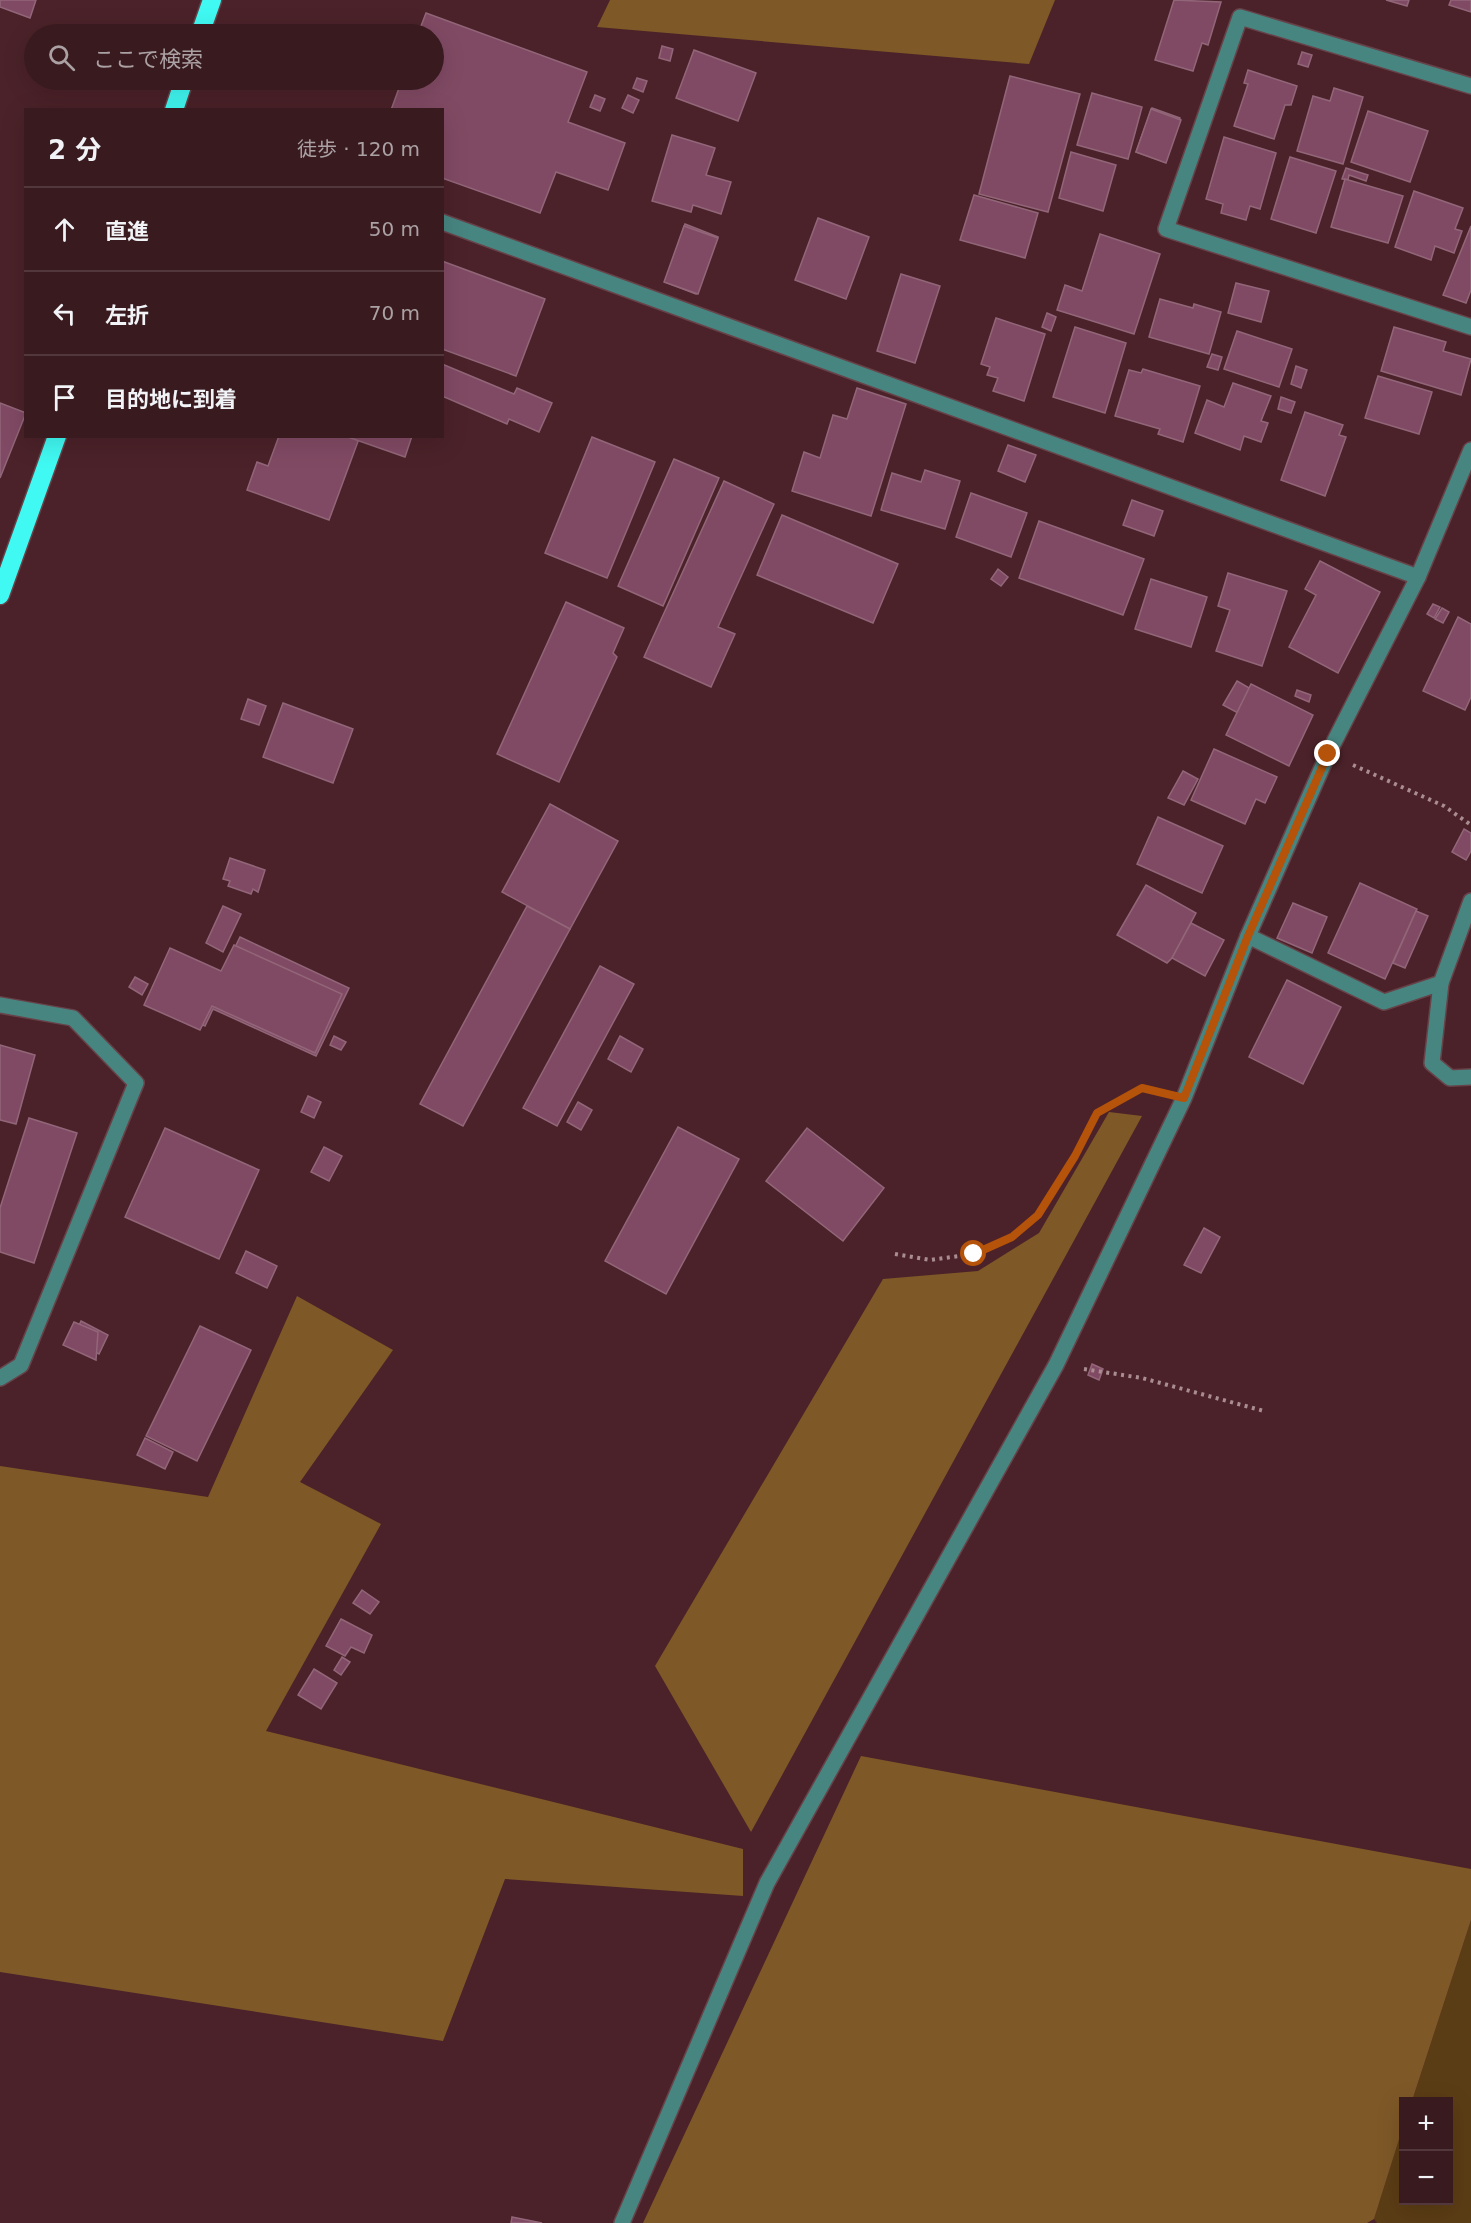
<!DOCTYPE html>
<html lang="ja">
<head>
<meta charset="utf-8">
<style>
  body { margin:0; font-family:"DejaVu Sans","Noto Sans JP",sans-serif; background:#3f2328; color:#f1f3f6 }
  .controls { position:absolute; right:18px; bottom:18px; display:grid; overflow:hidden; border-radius:0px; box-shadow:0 6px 24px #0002 }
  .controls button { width:54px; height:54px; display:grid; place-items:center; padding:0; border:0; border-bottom:2px solid #52383d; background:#381a1f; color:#f1f3f6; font:30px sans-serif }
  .stop { position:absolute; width:18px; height:18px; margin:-14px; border:4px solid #b45309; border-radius:50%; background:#fff }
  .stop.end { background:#b45309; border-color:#fff; box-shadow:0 2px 6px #0008 }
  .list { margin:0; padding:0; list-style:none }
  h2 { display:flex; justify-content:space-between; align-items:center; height:78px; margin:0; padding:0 24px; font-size:26px }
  h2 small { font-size:20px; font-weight:400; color:#aba1a4 }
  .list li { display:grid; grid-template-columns:39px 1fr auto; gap:18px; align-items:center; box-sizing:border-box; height:84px; padding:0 24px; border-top:2px solid #52383d }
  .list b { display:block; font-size:22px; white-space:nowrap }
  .list em { font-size:20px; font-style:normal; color:#aba1a4 }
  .icon { flex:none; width:33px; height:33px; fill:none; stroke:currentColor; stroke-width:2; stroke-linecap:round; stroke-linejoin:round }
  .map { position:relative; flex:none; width:1471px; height:2223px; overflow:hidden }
  .search { position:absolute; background:#381a1f; box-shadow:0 6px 24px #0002; left:24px; top:24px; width:420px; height:66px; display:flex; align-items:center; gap:15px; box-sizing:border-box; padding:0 21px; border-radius:33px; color:#aba1a4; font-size:22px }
  .panel { position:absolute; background:#381a1f; box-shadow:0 6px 24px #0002; left:24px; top:108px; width:420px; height:330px; border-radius:0px }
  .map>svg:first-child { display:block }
  .green { fill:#5b3d15 }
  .forest { fill:#7e5827 }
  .building { fill:#814a64; stroke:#926679; stroke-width:1.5 }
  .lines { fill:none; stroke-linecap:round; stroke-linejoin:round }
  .minor-casing { stroke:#674248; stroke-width:18 }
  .highway-casing { stroke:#674248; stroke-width:21 }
  .path { stroke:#a98d91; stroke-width:4; stroke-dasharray:3 4.5; stroke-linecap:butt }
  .minor { stroke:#478581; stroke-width:15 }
  .highway { stroke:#40f9f2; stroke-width:18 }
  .route { stroke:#b45309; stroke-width:8 }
</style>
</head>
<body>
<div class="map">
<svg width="1471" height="2223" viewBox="0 0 1471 2223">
  <rect width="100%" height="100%" fill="#4b2229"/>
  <!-- green -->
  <path class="green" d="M1471,1920v303h-94l-3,-4 29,-92 1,73h44v-98l-36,-1z"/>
  <!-- forest -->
  <g class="forest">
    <path d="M610,0h445l-26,64 -432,-37z"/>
    <path d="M1109,1112l33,4 -391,716 -96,-166 228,-387 95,-8 61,-38z"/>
    <path d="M297,1296l96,54 -93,132 81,42 -115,207 477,118v47l-238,-17 -62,162 -443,-69v-506l208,31z"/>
    <path d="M861,1756l610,113v51l-59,181 -8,1 -1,25 -29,92 -7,4h-724z"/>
  </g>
  <!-- building -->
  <g class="building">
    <path d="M0,0h36l-6,18 -30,-11z"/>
    <path d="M1174,0l47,2 -13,43 -6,-2 -9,28 -38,-11z"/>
    <path d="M1386,0h23l-2,6z"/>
    <path d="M1451,0h20v12l-22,-7z"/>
    <path d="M426,13l161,59 -19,50 57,21 -17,47 -52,-18 -16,41 -98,-35v-68h-51l11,-30h32v-46h-16z"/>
    <path d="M662,46l11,3 -3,12 -11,-3z"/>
    <path d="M694,50l62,23 -18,48 -62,-23z"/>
    <path d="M1302,52l10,3 -4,12 -10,-3z"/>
    <path d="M1248,70l49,16 -6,19h-6l-11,34 -40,-13 14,-42 -4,-1z"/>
    <path d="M1010,76l70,18 -32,118 -69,-18z"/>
    <path d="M637,78l10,3 -4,11 -10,-4z"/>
    <path d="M1334,88l29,9 -20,67 -46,-13 16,-55 17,5z"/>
    <path d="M1092,93l50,14 -14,52 -51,-14z"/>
    <path d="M595,95l10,4 -5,12 -10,-4z"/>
    <path d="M628,95l11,5 -6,13 -11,-5z"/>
    <path d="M1152,108l28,10 -15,44 -29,-10z"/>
    <path d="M1151,109l30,11 -15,43 -30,-11z"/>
    <path d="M1368,111l60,20 -18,51 -59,-20z"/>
    <path d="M672,135l43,13 -9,27 25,7 -10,32 -28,-9 -2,7 -39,-11z"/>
    <path d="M1224,137l52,16 -16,56 -10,-3 -4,14 -25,-7 2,-9 -17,-5z"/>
    <path d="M1071,152l45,13 -13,46 -44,-13z"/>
    <path d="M1290,157l46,14 -20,62 -45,-14z"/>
    <path d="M1346,168l22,7 -2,6 -17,-6 -1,5 -6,-1z"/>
    <path d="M1345,179l58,17 -15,47 -57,-16z"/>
    <path d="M1414,191l49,17 -8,21 7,2 -8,22 -19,-7 -4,14 -36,-13z"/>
    <path d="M974,195l64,18 -13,45 -65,-18z"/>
    <path d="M818,218l51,19 -23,62 -51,-19z"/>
    <path d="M685,224l33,13 -22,57 -31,-12z"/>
    <path d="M684,226l34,12 -20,56 -34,-12z"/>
    <path d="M1471,226v64l-5,13 -23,-8z"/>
    <path d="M1100,234l60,20 -26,80 -77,-24 8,-25 17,6z"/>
    <path d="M442,261l103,38 -29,77 -74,-27z"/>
    <path d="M901,274l39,12 -25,77 -38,-12z"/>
    <path d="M1236,283l33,8 -8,31 -33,-9z"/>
    <path d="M1160,299l33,9 1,-4 27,8 -12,42 -60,-17z"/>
    <path d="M1047,313l9,4 -5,14 -9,-4z"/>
    <path d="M996,318l49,16 -21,67 -31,-10 5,-13 -11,-3 3,-8 -9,-3z"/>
    <path d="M1075,327l51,16 -21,70 -52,-16z"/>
    <path d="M1394,327l52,15 -3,9 28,8 -10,36 -80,-24z"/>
    <path d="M1237,331l55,18 -13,38 -55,-18z"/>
    <path d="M1212,354l10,3 -4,13 -11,-3z"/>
    <path d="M442,364l72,30 3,-6 35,15 -13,29 -30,-13 -2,5 -65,-28z"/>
    <path d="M1296,366l11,4 -6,18 -10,-4z"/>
    <path d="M1143,369l57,17 -17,56 -25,-8 2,-5 -45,-13 14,-46 12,3z"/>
    <path d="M1378,376l54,16 -13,42 -54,-16z"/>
    <path d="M1233,383l38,13 -10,25 7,2 -7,19 -17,-6 -4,14 -45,-17 12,-33 17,7z"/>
    <path d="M857,388l49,16 -35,112 -79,-25 12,-39 16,6 13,-43 14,4z"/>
    <path d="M1281,397l14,5 -4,11 -13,-4z"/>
    <path d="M0,403l26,10 -26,65z"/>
    <path d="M1305,412l38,13 -4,10 7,2 -21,59 -44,-16z"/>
    <path d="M279,436h81l-31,84 -82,-30 10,-28 11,4z"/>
    <path d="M345,436h67l-7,21z"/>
    <path d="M592,437l63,25 -48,116 -62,-25z"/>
    <path d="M1008,445l28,10 -11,27 -27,-11z"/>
    <path d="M674,459l45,19 -56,128 -45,-20z"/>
    <path d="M925,470l35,11 -15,48 -64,-19 11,-37 29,9z"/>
    <path d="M724,481l50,23 -56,123 17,7 -24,53 -67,-30z"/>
    <path d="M971,493l56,20 -16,44 -55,-20z"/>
    <path d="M1132,500l31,11 -9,25 -31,-11z"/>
    <path d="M782,515l116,49 -25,59 -116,-48z"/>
    <path d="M1039,521l105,38 -21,56 -104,-37z"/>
    <path d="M1320,561l60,31 -42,81 -49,-26 27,-52 -11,-6z"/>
    <path d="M998,569l10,8 -7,9 -10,-7z"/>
    <path d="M1228,573l59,18 -25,75 -46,-15 14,-41 -12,-4z"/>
    <path d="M1151,579l56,18 -16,50 -56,-18z"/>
    <path d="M566,602l58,26 -11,25 4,4 -58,125 -62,-28z"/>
    <path d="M1433,604l7,3 -6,11 -7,-4z"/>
    <path d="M1442,608l7,4 -6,11 -8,-4z"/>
    <path d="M1458,617l13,7v73l-6,13 -42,-19z"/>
    <path d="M1237,681l14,8 -13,24 -15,-8z"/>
    <path d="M1251,684l62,31 -24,51 -63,-31z"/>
    <path d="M1297,690l14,5 -2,7 -14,-6z"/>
    <path d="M248,699l18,7 -7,19 -18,-6z"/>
    <path d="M283,703l70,26 -20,54 -70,-26z"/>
    <path d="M1214,749l63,28 -12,26 -9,-4 -11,25 -54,-24z"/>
    <path d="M1183,771l15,8 -14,26 -16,-7z"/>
    <path d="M550,804l68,37 -48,88 -68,-37z"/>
    <path d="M1158,817l65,29 -21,47 -65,-29z"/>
    <path d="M1464,829l7,4v18l-5,9 -14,-8z"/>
    <path d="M230,858l35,12 -7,22 -5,-3 -2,5 -23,-8 2,-5 -7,-2z"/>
    <path d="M1360,883l57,26 -32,70 -57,-26z"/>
    <path d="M1146,885l50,28 -24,45 -5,5 -50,-28z"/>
    <path d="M1293,903l34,14 -15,36 -35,-15z"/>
    <path d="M223,906l18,8 -18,38 -17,-9z"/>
    <path d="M527,906l43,23 -107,197 -43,-22z"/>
    <path d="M1416,911l12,5 -23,52 -12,-5z"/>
    <path d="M1191,923l33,17 -19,36 -33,-18z"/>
    <path d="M240,937l109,51 -33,68 -103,-47 -8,17 -57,-27 22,-49 52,24z"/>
    <path d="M234,945l108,49 -27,59 -103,-47 -12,24 -56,-25 26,-57 51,23z"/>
    <path d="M600,966l34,18 -77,142 -34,-18z"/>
    <path d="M135,977l13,7 -6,11 -13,-8z"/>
    <path d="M1287,980l54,27 -38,77 -54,-27z"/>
    <path d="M334,1036l12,6 -5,8 -11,-5z"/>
    <path d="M620,1036l23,13 -12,23 -23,-13z"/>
    <path d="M0,1045l35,10 -19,69 -16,-4z"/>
    <path d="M308,1096l13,6 -7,16 -13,-6z"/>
    <path d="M578,1102l14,8 -11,20 -14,-8z"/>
    <path d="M29,1118l48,15 -43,130 -34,-11v-44z"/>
    <path d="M678,1127l61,32 -73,135 -61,-33z"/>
    <path d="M165,1128l94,42 -40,89 -94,-42z"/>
    <path d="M807,1128l77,60 -41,53 -77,-60z"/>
    <path d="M324,1147l18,9 -13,25 -18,-9z"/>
    <path d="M1204,1228l16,9 -19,36 -17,-8z"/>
    <path d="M246,1251l31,15 -10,22 -31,-15z"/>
    <path d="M81,1321l27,14 -9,19 -27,-13z"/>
    <path d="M74,1322l24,10 -2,28 -33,-15z"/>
    <path d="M200,1326l51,24 -54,111 -51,-25z"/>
    <path d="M1092,1364l11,5 -4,11 -11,-5z"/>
    <path d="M145,1438l28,14 -8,17 -28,-14z"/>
    <path d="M362,1590l17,12 -9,12 -17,-11z"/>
    <path d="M341,1619l31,16 -8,18 -13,-6 -6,9 -19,-10z"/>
    <path d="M342,1657l8,5 -9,13 -7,-5z"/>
    <path d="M314,1669l23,14 -16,26 -23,-14z"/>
    <path d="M512,2217l30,6h-31z"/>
  </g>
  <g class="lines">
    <!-- minor casing -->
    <g class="minor-casing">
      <g id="minor">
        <path d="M1471,86l-231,-69 -74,212 305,98"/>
        <path d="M442,222l976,355"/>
        <path d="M1471,901l-30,82 -9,80 18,15 21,-1"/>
        <path d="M1248,936l136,66 57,-19"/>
        <path d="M0,1005l73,13 63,65 -115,282 -21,13"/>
        <path d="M622,2223l145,-340 289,-518 128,-267 64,-162 80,-182 90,-177 53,-127"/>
      </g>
    </g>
    <!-- highway casing -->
    <g class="highway-casing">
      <g id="highway">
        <path d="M200,34l12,-34"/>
        <path d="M174,110l10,-30"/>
        <path d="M0,595l57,-159"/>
      </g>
    </g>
    <!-- path -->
    <g class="path">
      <path d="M1353,765l91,41 27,19"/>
      <path d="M895,1254l35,6 44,-6 38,-17 26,-22 37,-59 22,-43 45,-25 15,3"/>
      <path d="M1084,1369l58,9 122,33"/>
    </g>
    <!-- minor -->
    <use href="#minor" class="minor"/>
    <!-- highway -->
    <use href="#highway" class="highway"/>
  </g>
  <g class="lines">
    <!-- route -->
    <path class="route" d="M974,1254l38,-17 26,-22 37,-59 22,-43 45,-25 42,10 64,-162 80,-182"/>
  </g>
</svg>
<div class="controls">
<button>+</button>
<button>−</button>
</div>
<div class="stop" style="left:974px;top:1254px"></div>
<div class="stop end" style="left:1328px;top:754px"></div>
<div class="search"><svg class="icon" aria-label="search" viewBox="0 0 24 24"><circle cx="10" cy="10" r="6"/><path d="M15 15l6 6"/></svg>ここで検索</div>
<section class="panel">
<h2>2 分<small>徒歩 · 120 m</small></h2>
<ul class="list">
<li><svg class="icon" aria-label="ahead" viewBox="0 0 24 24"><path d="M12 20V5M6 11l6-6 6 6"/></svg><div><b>直進</b></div><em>50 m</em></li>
<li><svg class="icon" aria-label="left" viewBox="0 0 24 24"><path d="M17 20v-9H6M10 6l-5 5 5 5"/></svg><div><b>左折</b></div><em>70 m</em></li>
<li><svg class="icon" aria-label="arrive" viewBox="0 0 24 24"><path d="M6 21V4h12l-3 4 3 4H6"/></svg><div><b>目的地に到着</b></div></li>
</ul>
</section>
</div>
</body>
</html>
